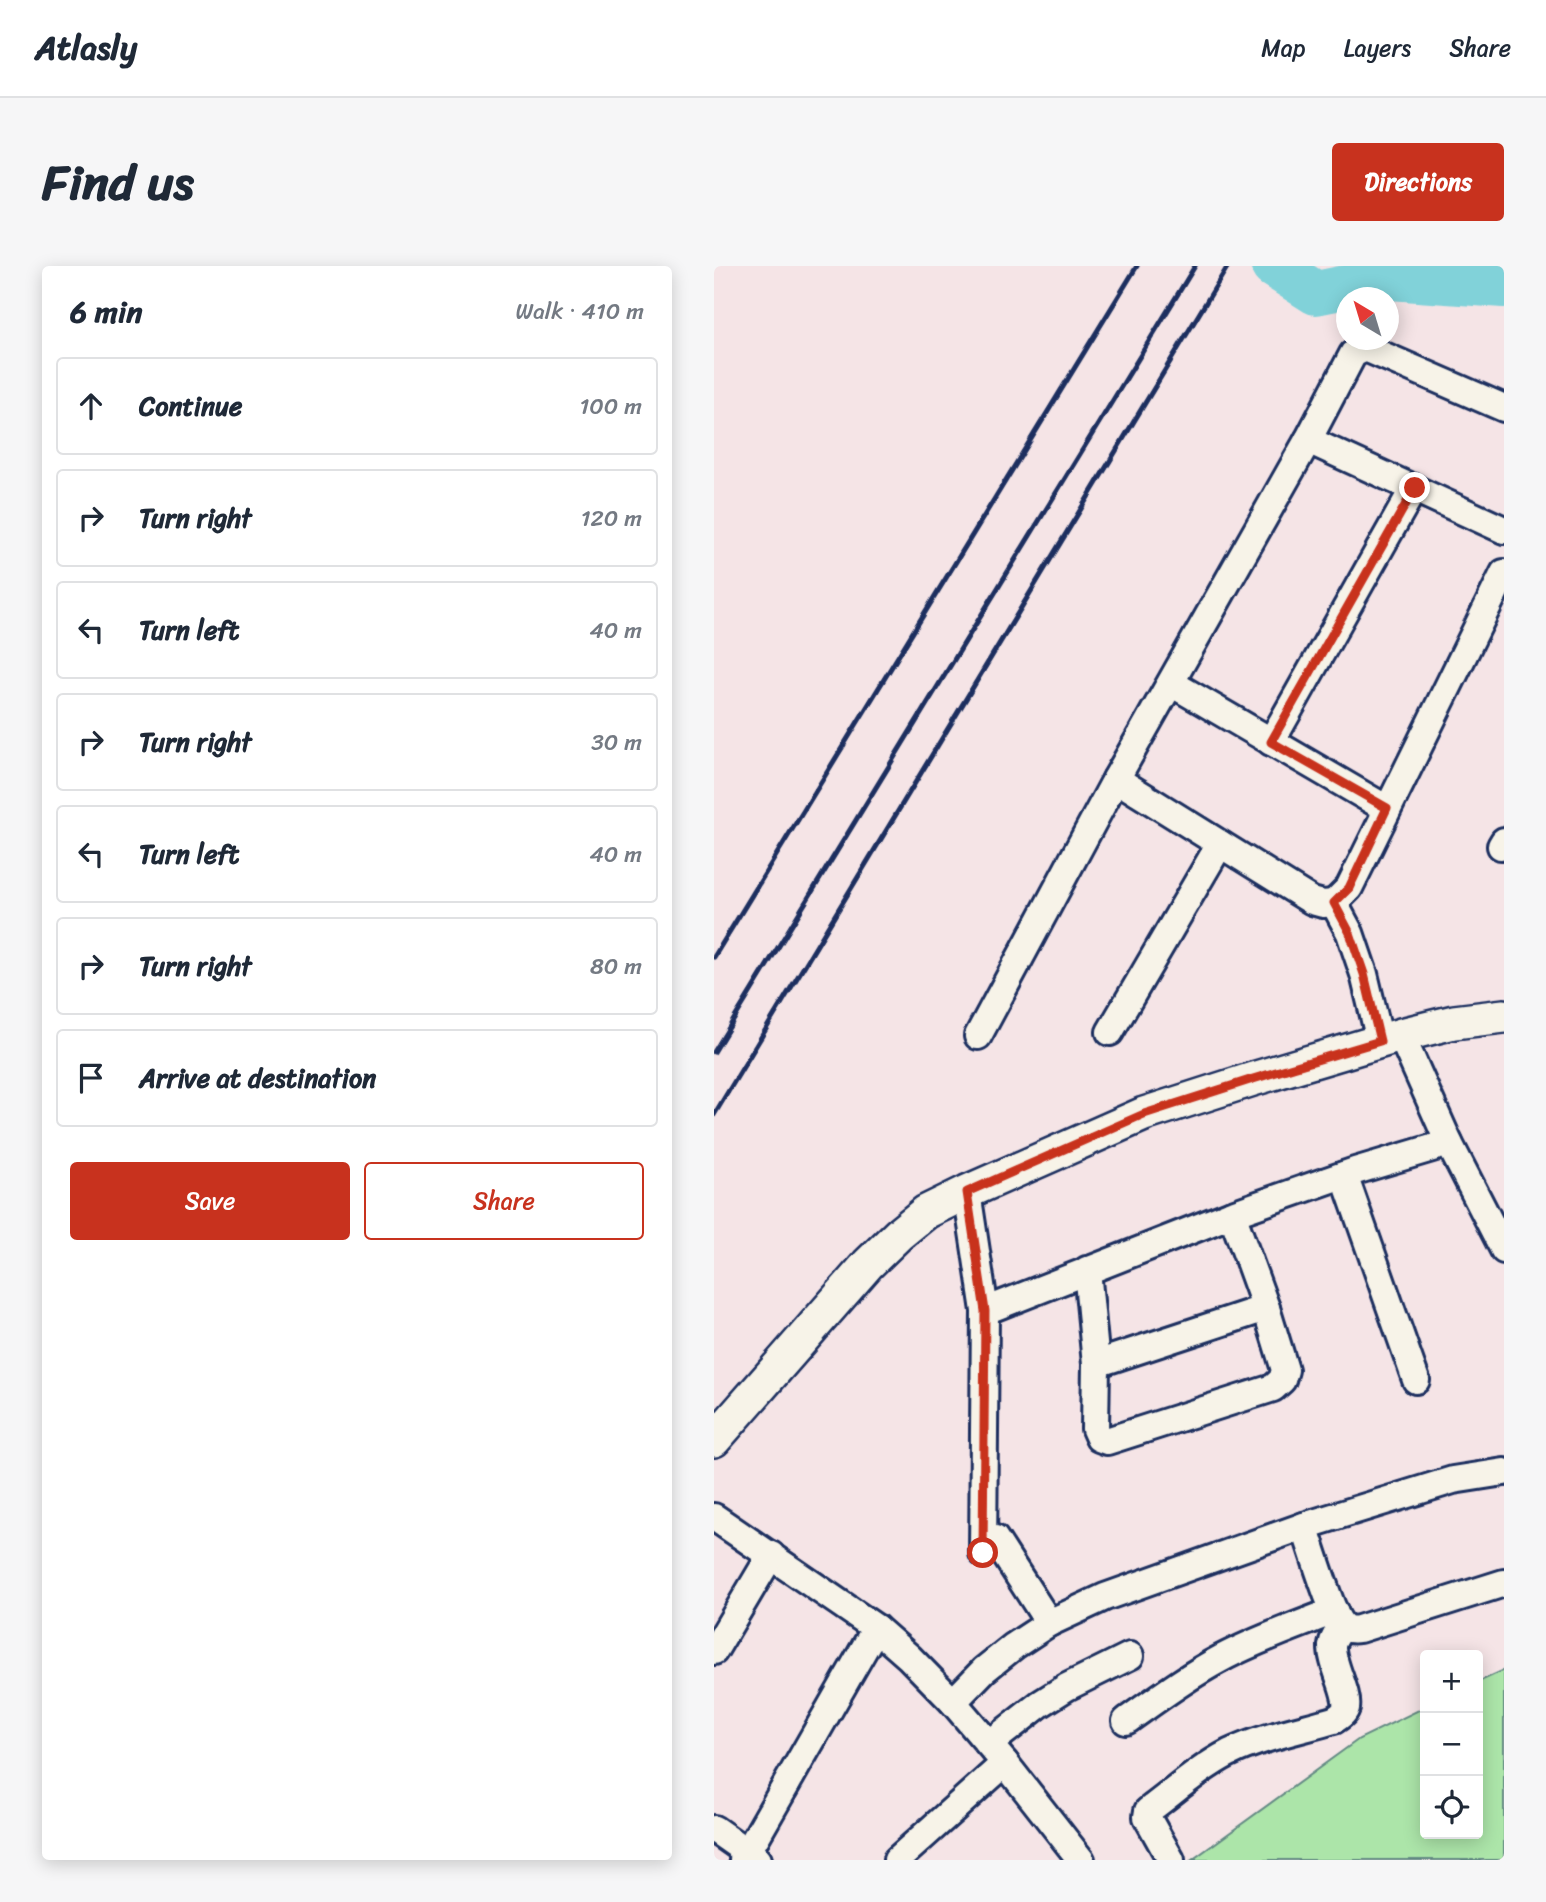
<!DOCTYPE html>
<html lang="en">
<head>
<meta charset="utf-8">
<style>
  body { margin:0; font-family:Sriracha,sans-serif; background:#f6f6f7; color:#1f2937 }
  .controls { position:absolute; right:21px; bottom:21px; display:grid; overflow:hidden; border-radius:7px; box-shadow:0 4px 18px #0003 }
  .controls button { width:63px; height:63px; display:grid; place-items:center; padding:0; border:0; border-bottom:2px solid #e0e1e3; background:#fff; color:#1f2937; font:35px sans-serif }
  .compass { position:absolute; left:622px; top:21px; width:63px; height:63px; border-radius:50%; background:#fff; box-shadow:0 4px 18px #0003; rotate:322deg }
  .stop { position:absolute; width:21px; height:21px; margin:-16px; border:5px solid #c8321e; border-radius:50%; background:#fff }
  .stop.end { background:#c8321e; border-color:#fff; box-shadow:0 2px 7px #0008 }
  .list { margin:0; padding:0; list-style:none }
  h2 { display:flex; justify-content:space-between; align-items:center; height:91px; margin:0; padding:0 28px; font-size:30px }
  h2 small { font-size:23px; font-weight:400; color:#747a83 }
  .list li { display:grid; grid-template-columns:46px 1fr auto; gap:21px; align-items:center; box-sizing:border-box; height:98px; margin:0 14px 14px; padding:0 14px; border:2px solid #e0e1e3; border-radius:7px }
  .list b { display:block; font-size:26px; white-space:nowrap }
  .list em { font-size:23px; font-style:normal; color:#747a83 }
  .actions { display:flex; gap:14px; padding:21px 28px }
  .actions a { flex:1; padding:16px 0; border:2px solid #c8321e; border-radius:7px; text-align:center; font-size:24px; color:#c8321e }
  .actions .main { background:#c8321e; color:#fff }
  .icon { flex:none; width:38px; height:38px; fill:none; stroke:currentColor; stroke-width:2; stroke-linecap:round; stroke-linejoin:round }
  .map { position:relative; flex:none; width:790px; height:1594px; overflow:hidden; border-radius:7px }
  header { display:flex; align-items:center; gap:42px; box-sizing:border-box; height:98px; padding:0 35px; background:#fff; border-bottom:2px solid #e0e1e3 }
  header strong { font-size:33px }
  nav { display:flex; gap:38px; margin-inline-start:auto; font-size:24px }
  .intro { display:flex; align-items:center; justify-content:space-between; box-sizing:border-box; height:168px; padding:0 42px }
  h1 { margin:0; font-size:49px }
  .button { padding:18px 32px; border-radius:7px; background:#c8321e; color:#fff; font-size:24px; font-weight:700 }
  main { display:flex; gap:42px; padding:0 42px }
  aside { flex:1; background:#fff; border-radius:7px; box-shadow:0 4px 18px #0003 }
  .map>svg:first-child { display:block }
  .green { fill:#ace5a9; stroke:#648a84; stroke-width:2 }
  .lines { fill:none; stroke-linecap:round; stroke-linejoin:round }
  .river { stroke:#81d2d9; stroke-width:44 }
  .minor-casing { stroke:#1b2f5e; stroke-width:32 }
  .tertiary-casing { stroke:#1b2f5e; stroke-width:38 }
  .minor { stroke:#f7f3e8; stroke-width:26 }
  .tertiary { stroke:#f7f3e8; stroke-width:33 }
  .rail { stroke:#1b2f5e; stroke-width:5 }
  .route { stroke:#c8321e; stroke-width:9 }
</style>
</head>
<body>
<header>
<strong>Atlasly</strong>
<nav><a>Map</a><a>Layers</a><a>Share</a></nav>
</header>
<div class="intro"><h1>Find us</h1><a class="button">Directions</a></div>
<main>
<aside>
<h2>6 min<small>Walk · 410 m</small></h2>
<ul class="list">
<li><svg class="icon" aria-label="ahead" viewBox="0 0 24 24"><path d="M12 20V5M6 11l6-6 6 6"/></svg><div><b>Continue</b></div><em>100 m</em></li>
<li><svg class="icon" aria-label="right" viewBox="0 0 24 24"><path d="M7 20v-9h11M14 6l5 5-5 5"/></svg><div><b>Turn right</b></div><em>120 m</em></li>
<li><svg class="icon" aria-label="left" viewBox="0 0 24 24"><path d="M17 20v-9H6M10 6l-5 5 5 5"/></svg><div><b>Turn left</b></div><em>40 m</em></li>
<li><svg class="icon" aria-label="right" viewBox="0 0 24 24"><path d="M7 20v-9h11M14 6l5 5-5 5"/></svg><div><b>Turn right</b></div><em>30 m</em></li>
<li><svg class="icon" aria-label="left" viewBox="0 0 24 24"><path d="M17 20v-9H6M10 6l-5 5 5 5"/></svg><div><b>Turn left</b></div><em>40 m</em></li>
<li><svg class="icon" aria-label="right" viewBox="0 0 24 24"><path d="M7 20v-9h11M14 6l5 5-5 5"/></svg><div><b>Turn right</b></div><em>80 m</em></li>
<li><svg class="icon" aria-label="arrive" viewBox="0 0 24 24"><path d="M6 21V4h12l-3 4 3 4H6"/></svg><div><b>Arrive at destination</b></div></li>
</ul>
<div class="actions"><a class="main">Save</a><a>Share</a></div>
</aside>
<div class="map">
<svg width="790" height="1594" viewBox="0 0 790 1594">
  <rect width="100%" height="100%" fill="#f5e4e6"/>
  <filter id="ink" filterUnits="userSpaceOnUse"><feTurbulence type="fractalNoise" baseFrequency=".0143" numOctaves="2"/><feDisplacementMap in="SourceGraphic" scale="14" xChannelSelector="R" yChannelSelector="G"/><feConvolveMatrix kernelMatrix="1 2 1 2 8 2 1 2 1" color-interpolation-filters="sRGB"/></filter>
  <g filter="url(#ink)">
    <!-- green -->
    <path class="green" d="M790,1404v190h-312l167,-121 66,-32v127h53v-152z"/>
    <g class="lines">
      <!-- river -->
      <path class="river" d="M559,0l43,27 74,-15 114,8"/>
      <!-- minor casing -->
      <g class="minor-casing">
        <g id="minor">
          <path d="M594,174l196,90"/>
          <path d="M457,417l216,126"/>
          <path d="M557,476l143,-254"/>
          <path d="M402,513l196,122 11,3 11,-1"/>
          <path d="M787,580l3,-5"/>
          <path d="M396,766l110,-188"/>
          <path d="M264,770l138,-257 192,-339 45,-86 8,-4 7,-1 136,59"/>
          <path d="M666,775l-16,-67 -14,-41 -16,-30 15,-15 155,-315"/>
          <path d="M735,877l55,107"/>
          <path d="M630,909l72,205"/>
          <path d="M253,926l18,119 247,-97 123,-43 94,-28 -48,-108"/>
          <path d="M373,1004l9,94 -1,65 4,9 8,3 166,-53 9,-8 3,-10 -19,-62 -34,-94"/>
          <path d="M382,1098l170,-56"/>
          <path d="M0,1251l162,111 33,29 44,45 52,61 76,97"/>
          <path d="M590,1260c7,19 28,91 39,100 5,4 10,4 16,3l145,-46"/>
          <path d="M281,1273l54,84"/>
          <path d="M269,1287l2,-242"/>
          <path d="M0,1385l57,-96"/>
          <path d="M239,1436l31,-32 30,-24 35,-23 56,-26 199,-71 149,-46 51,-8"/>
          <path d="M412,1455c31,-22 62,-45 96,-63 36,-19 74,-32 112,-47"/>
          <path d="M275,1478l51,-40 27,-17 63,-31"/>
          <path d="M0,1563l44,31"/>
          <path d="M29,1594l133,-232"/>
          <path d="M183,1594l108,-97"/>
          <path d="M457,1594l-24,-43 1,-6 5,-4c25,-19 49,-40 76,-54 33,-16 71,-23 105,-33 5,-3 10,-6 12,-12 3,-15 -15,-44 -14,-62 1,-8 6,-13 11,-19"/>
        </g>
      </g>
      <!-- tertiary casing -->
      <g class="tertiary-casing">
        <path id="tertiary" d="M0,1174l154,-176 31,-30 27,-22 41,-20 177,-78 109,-35 148,-44 53,-13 50,-6"/>
      </g>
      <!-- minor -->
      <use href="#minor" class="minor"/>
      <!-- tertiary -->
      <use href="#tertiary" class="tertiary"/>
      <!-- rail -->
      <g class="rail">
        <path d="M0,691l423,-691"/>
        <path d="M0,786l481,-786"/>
        <path d="M0,849l514,-849"/>
      </g>
    </g>
  </g>
  <g class="lines" filter="url(#ink)">
    <!-- route -->
    <path class="route" d="M269,1287l2,-242 -18,-119 177,-78 109,-35 127,-38 -16,-67 -14,-41 -16,-30 15,-15 38,-80 -116,-66 144,-254"/>
  </g>
</svg>
<div class="controls">
<button>+</button>
<button>−</button>
<button><svg class="icon" aria-label="locate" viewBox="0 0 24 24"><circle cx="12" cy="12" r="6"/><path d="M12 2v4M12 18v4M2 12h4M18 12h4"/></svg></button>
</div>
<svg class="compass" viewBox="-18 -18 36 36"><path d="M0-13l5 13h-10z" fill="#e53935"/><path d="M0 13l5-13h-10z" fill="#747a83"/></svg>
<div class="stop" style="left:269px;top:1287px"></div>
<div class="stop end" style="left:701px;top:222px"></div>
</div>
</main>
</body>
</html>
